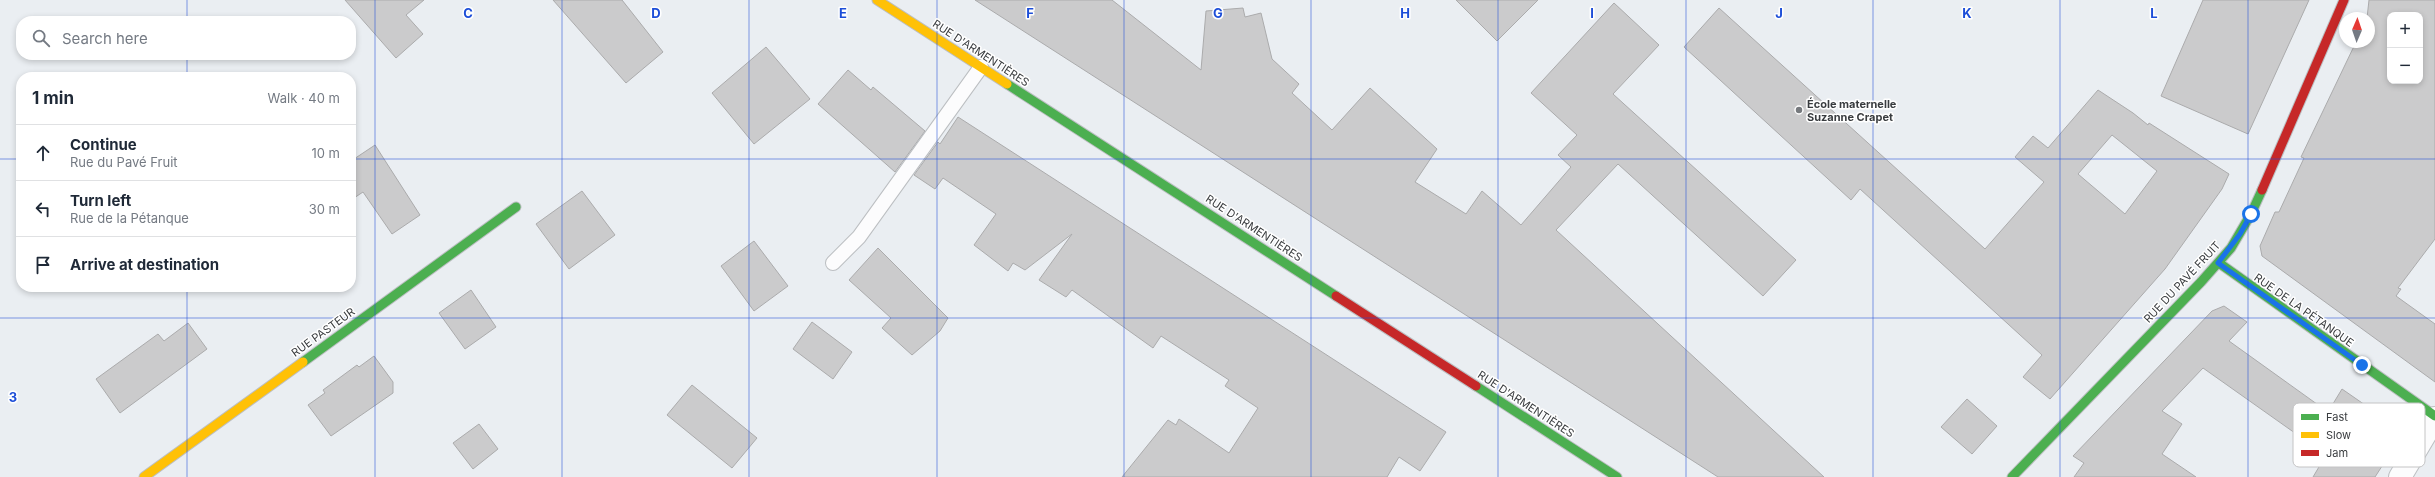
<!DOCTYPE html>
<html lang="en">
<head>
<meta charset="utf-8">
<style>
  body { margin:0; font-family:Inter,sans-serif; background:#f6f6f7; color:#1f2937 }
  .controls { position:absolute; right:12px; top:12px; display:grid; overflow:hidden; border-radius:8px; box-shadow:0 2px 6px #0003 }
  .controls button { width:36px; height:36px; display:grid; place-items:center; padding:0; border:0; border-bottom:1px solid #e0e1e3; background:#fff; color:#1f2937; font:20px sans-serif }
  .compass { position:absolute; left:2339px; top:12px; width:36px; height:36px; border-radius:50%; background:#fff; box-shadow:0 2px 6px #0003; rotate:2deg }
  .stop { position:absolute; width:12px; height:12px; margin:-9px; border:3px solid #1a73e8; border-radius:50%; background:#fff }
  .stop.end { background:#1a73e8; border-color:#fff; box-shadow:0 1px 4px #0008 }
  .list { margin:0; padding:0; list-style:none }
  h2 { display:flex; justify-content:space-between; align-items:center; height:52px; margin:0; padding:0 16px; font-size:17px }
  h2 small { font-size:13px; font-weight:400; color:#747a83 }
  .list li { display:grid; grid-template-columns:26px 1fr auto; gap:12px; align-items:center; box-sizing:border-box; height:56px; padding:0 16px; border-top:1px solid #e0e1e3 }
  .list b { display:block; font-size:15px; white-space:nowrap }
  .list p { margin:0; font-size:13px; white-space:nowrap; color:#747a83 }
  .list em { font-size:13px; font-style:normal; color:#747a83 }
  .icon { flex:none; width:22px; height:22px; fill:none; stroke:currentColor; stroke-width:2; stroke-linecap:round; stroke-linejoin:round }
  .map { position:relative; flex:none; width:2435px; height:477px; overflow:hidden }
  .search { position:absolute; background:#fff; box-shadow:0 2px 6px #0003; left:16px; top:16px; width:340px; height:44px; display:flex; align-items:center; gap:10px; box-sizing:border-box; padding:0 14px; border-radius:16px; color:#747a83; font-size:15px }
  .panel { position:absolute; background:#fff; box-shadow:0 2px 6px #0003; left:16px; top:72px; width:340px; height:220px; border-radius:16px }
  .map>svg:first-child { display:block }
  .building { fill:#cbcbcc; stroke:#ababac; fill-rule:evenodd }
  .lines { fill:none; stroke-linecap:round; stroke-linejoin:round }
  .lane-casing { stroke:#bcbfc2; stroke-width:16 }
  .street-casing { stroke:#bcbfc2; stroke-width:24 }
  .fast-casing { stroke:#bcbfc2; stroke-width:11 }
  .slow-casing { stroke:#bcbfc2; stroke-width:11 }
  .jam-casing { stroke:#bcbfc2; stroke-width:11 }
  .lane { stroke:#fcfcfd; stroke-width:14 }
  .street { stroke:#fcfcfd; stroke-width:22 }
  .fast { stroke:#4caf50; stroke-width:9 }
  .slow { stroke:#ffc107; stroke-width:9 }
  .jam { stroke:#c62828; stroke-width:9 }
  .route { stroke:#1a73e8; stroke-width:5 }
  .grid { fill:none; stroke:#1d4ed8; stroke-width:1; stroke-opacity:0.55 }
  .poi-dot { fill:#777a7e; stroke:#fff; stroke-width:1.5 }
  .labels { text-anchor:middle; stroke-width:3; stroke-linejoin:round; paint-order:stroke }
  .street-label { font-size:11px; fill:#393c3f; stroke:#fff }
  .poi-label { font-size:11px; font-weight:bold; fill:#393c3f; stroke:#fff; text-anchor:start }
  .key { fill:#fff; stroke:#c4c4c5; stroke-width:1 }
  .key-label { font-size:11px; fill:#393c3f }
  .grid-label { font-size:13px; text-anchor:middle; font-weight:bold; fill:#1d4ed8; stroke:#fff; stroke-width:3; stroke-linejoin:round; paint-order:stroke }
</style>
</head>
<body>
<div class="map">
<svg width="2435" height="477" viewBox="0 0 2435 477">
  <rect width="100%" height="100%" fill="#eaeef2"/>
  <!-- building -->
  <g class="building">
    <path d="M345,0h79l-18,15 17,19 -27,24z"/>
    <path d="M553,0h69l41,52 -37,31z"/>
    <path d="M975,0h137l89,70 5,-59 37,-3 2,9 16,-4 11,46 27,25 -7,9 40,37 38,-42 67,61 -22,33 51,32 16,-23 39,34 50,-58 -13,-12 19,-20 -46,-42 83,-90 45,42 -46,49 183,166 -33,36 -145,-132 -62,66 268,247h-106z"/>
    <path d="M1456,0h82l-41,41z"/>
    <path d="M2203,0h106l-61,134 -87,-38z"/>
    <path d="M2369,0h66v239l-37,49 3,1 -5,7 39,28v58l-173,-126 -2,-10 15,-34h4l25,-54 -3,-1 55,-115h13v-24h-2zM2390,15h30v66h-30z"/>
    <path d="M1719,8l266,241 59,-67 -29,-25 18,-21 15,12 50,-58 35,23 15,12 1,-2 80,51 -7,15 -57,80 -115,130 -27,-22 19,-22 -182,-166 -9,11 -167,-153zM2112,135l45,36 -32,43 -47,-40z"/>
    <path d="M766,47l44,52 -56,45 -42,-51z"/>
    <path d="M848,70l23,20 2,-3 52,44 -30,41 -77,-68z"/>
    <path d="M958,117l488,315 -26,39 -21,-14 -12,20h-265l46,-57 8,5 3,-6 50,34 29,-45 -33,-22 4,-6 -68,-44 -8,12 -81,-58 -6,7 -27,-17 33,-46 -47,36 -12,-7 -5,8 -34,-26 22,-31 -53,-36 -8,11 -21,-14 24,-33 2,2z"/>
    <path d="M375,145l45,70 -28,19 -29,-42 -12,8v-39z"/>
    <path d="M582,191l33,44 -46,34 -33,-45z"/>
    <path d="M754,241l34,45 -34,25 -33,-45z"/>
    <path d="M878,248l70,70 -8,13 -28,24 -30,-27 9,-10 -42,-38z"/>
    <path d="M471,290l25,37 -31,22 -26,-36z"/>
    <path d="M2224,306l23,16 -18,19 99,71 14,-23 62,43 -29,45h-62l13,-22 -123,-87 -41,43 20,13 -20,30 34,23h-122l10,-14 -11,-7 139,-145z"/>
    <path d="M812,322l40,30 -19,27 -40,-30z"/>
    <path d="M188,323l19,26 -87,64 -24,-34 62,-45 6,7z"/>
    <path d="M374,356l19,26v11l-62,43 -23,-31 17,-12 -2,-3 34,-25 2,2z"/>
    <path d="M692,385l65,53 -25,30 -65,-53z"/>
    <path d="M1967,399l30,27 -25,28 -31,-27z"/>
    <path d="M479,424l19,25 -25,20 -20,-26z"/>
  </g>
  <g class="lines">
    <!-- lane casing -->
    <g class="lane-casing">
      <path id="lane" d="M833,263l26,-26 122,-170"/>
    </g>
    <!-- street casing -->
    <g class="street-casing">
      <path id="street" d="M2400,477l35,-59"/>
    </g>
    <!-- fast casing -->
    <g class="fast-casing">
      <g id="fast">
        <path d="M1007,84l329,212"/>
        <path d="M2219,263l216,153"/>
        <path d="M303,362l213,-155"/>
        <path d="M1476,386l141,91"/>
        <path d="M2012,477l189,-195 30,-34 20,-34 11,-24"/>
      </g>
    </g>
    <!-- slow casing -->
    <g class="slow-casing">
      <g id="slow">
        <path d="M877,0l130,84"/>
        <path d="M144,477l159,-115"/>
      </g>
    </g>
    <!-- jam casing -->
    <g class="jam-casing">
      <g id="jam">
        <path d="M2262,190l82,-190"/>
        <path d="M1336,296l140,90"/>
      </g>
    </g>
    <!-- lane -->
    <use href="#lane" class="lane"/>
    <!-- street -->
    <use href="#street" class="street"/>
    <!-- fast -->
    <use href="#fast" class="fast"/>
    <!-- slow -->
    <use href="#slow" class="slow"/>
    <!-- jam -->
    <use href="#jam" class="jam"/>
  </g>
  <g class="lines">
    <!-- route -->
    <path class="route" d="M2251,214l-11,20 -22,29 144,102"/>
  </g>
  <!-- grid -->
  <path class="grid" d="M187,0v21M375,0v477M562,0v477M749,0v477M937,0v477M1124,0v477M1311,0v477M1498,0v477M1686,0v477M1873,0v477M2060,0v477M2248,0v477M187,55v22M0,159h21M351,159h2084M187,287v190M0,318h2435"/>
  <!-- markers -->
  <circle class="poi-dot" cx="1799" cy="110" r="4"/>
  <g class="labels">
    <!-- street labels -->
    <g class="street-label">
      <text transform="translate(981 53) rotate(33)" y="4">RUE D'ARMENTIÈRES</text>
      <text transform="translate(1254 228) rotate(33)" y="4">RUE D'ARMENTIÈRES</text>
      <text transform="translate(2182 282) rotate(-47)" y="4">RUE DU PAVÉ FRUIT</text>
      <text transform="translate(2304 310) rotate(35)" y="4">RUE DE LA PÉTANQUE</text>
      <text transform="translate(323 332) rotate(-36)" y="4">RUE PASTEUR</text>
      <text transform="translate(1526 404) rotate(33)" y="4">RUE D'ARMENTIÈRES</text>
    </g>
    <!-- poi labels -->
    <g class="poi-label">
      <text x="1807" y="108">École maternelle<tspan x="1807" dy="13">Suzanne Crapet</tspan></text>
    </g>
  </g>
  <!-- legend -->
  <rect x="2293" y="403" width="132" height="64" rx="6" class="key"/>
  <rect x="2301" y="414" width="18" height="6" fill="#4caf50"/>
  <rect x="2301" y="432" width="18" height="6" fill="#ffc107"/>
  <rect x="2301" y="450" width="18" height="6" fill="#c62828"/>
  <g class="key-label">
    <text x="2326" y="421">Fast</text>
    <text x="2326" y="439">Slow</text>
    <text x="2326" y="457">Jam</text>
  </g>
  <g class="grid-label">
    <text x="468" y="18">C</text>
    <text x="656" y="18">D</text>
    <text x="843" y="18">E</text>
    <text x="1030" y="18">F</text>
    <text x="1218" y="18">G</text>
    <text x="1405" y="18">H</text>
    <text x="1592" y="18">I</text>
    <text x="1779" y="18">J</text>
    <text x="1967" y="18">K</text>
    <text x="2154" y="18">L</text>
    <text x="13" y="402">3</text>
  </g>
</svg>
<div class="controls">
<button>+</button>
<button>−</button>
</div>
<svg class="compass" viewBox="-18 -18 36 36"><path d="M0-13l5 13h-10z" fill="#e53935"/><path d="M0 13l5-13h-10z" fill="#747a83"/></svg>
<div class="stop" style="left:2251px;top:214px"></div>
<div class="stop end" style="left:2362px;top:365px"></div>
<div class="search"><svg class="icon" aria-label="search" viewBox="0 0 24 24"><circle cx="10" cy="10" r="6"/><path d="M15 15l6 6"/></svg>Search here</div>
<section class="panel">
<h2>1 min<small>Walk · 40 m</small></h2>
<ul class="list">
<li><svg class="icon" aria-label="ahead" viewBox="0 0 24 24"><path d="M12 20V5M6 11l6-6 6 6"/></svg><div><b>Continue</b><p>Rue du Pavé Fruit</p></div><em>10 m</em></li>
<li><svg class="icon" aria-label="left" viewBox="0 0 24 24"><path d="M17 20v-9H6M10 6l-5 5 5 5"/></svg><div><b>Turn left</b><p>Rue de la Pétanque</p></div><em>30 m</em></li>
<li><svg class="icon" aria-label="arrive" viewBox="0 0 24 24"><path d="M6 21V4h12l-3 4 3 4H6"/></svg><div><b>Arrive at destination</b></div></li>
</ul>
</section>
</div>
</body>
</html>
